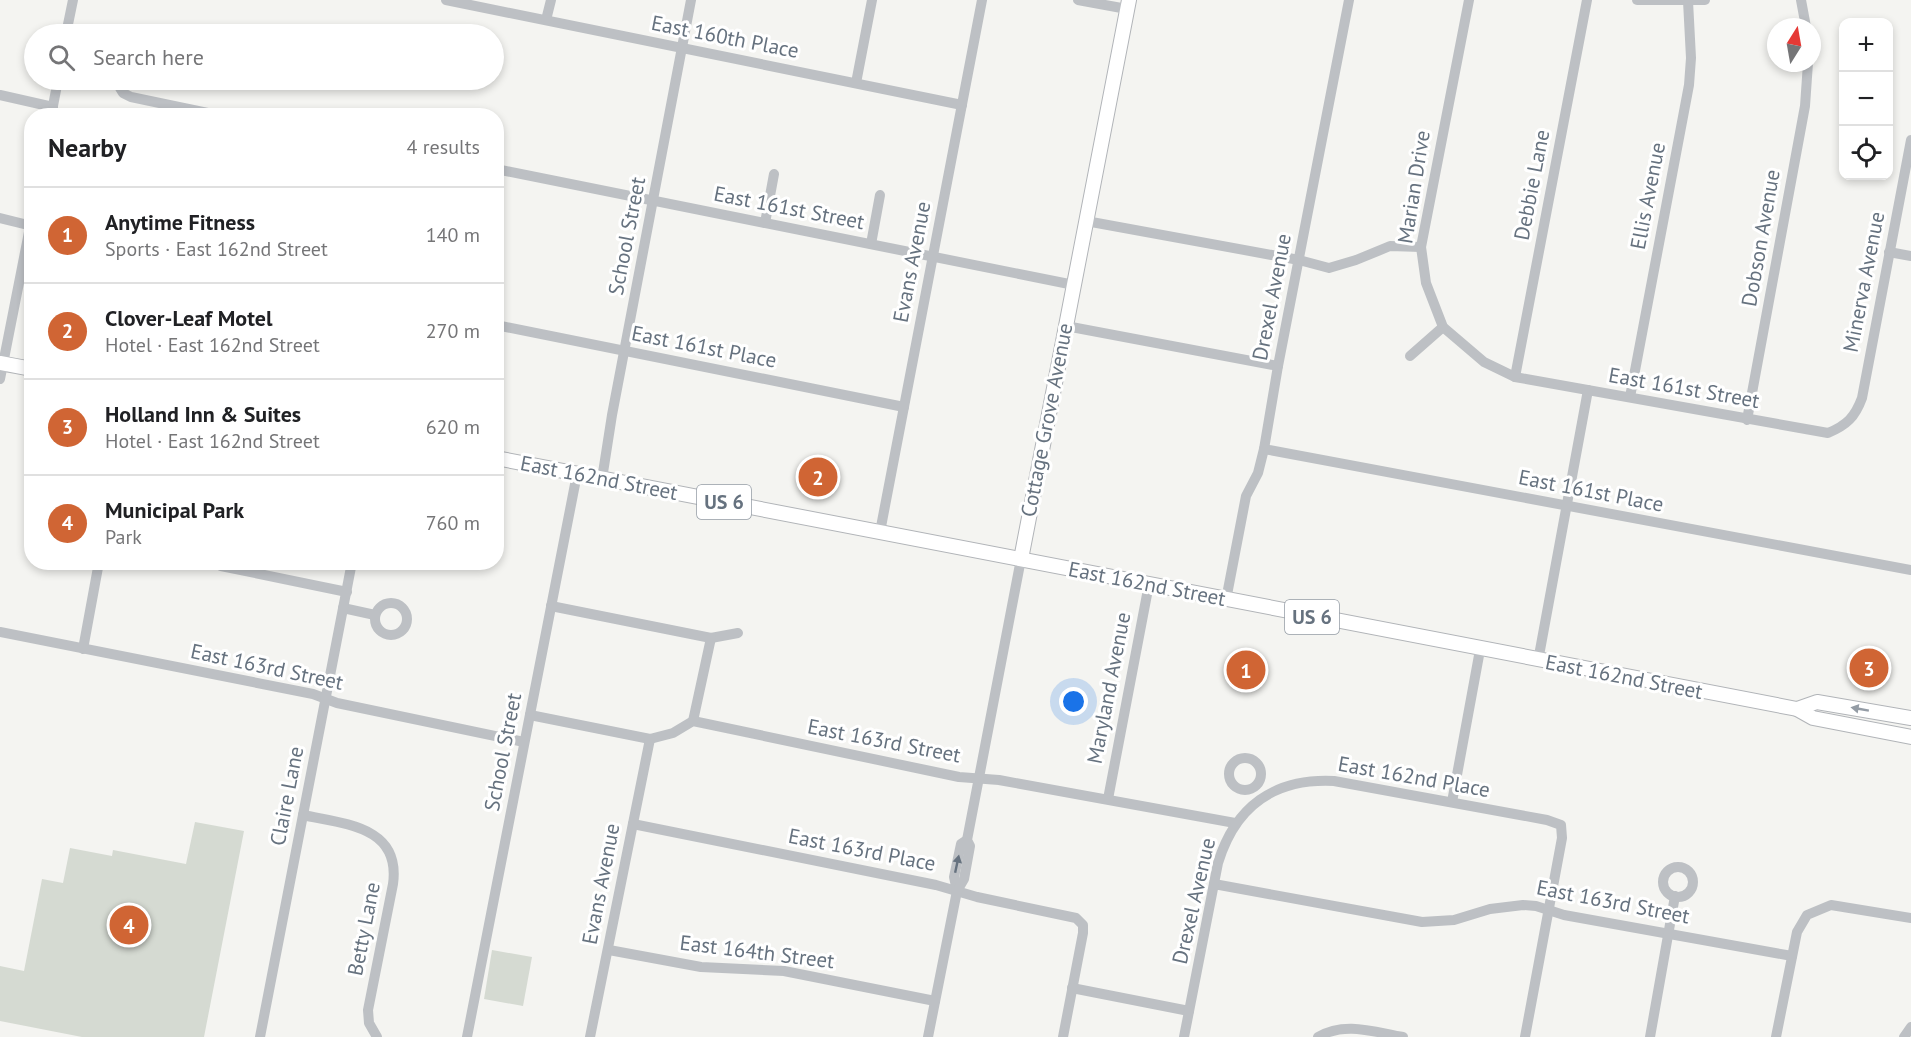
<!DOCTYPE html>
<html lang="en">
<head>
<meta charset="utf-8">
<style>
  body { margin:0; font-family:"PT Sans",sans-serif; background:#f6f6f6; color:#202124 }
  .controls { position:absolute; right:18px; top:18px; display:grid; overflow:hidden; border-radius:12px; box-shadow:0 3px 9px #0003 }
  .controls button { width:54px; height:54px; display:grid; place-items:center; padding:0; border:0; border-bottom:2px solid #e0e0e0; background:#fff; color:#202124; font:30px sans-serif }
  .compass { position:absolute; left:1767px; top:18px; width:54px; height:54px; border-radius:50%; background:#fff; box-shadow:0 3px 9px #0003; rotate:11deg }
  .you { position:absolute; left:1074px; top:702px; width:21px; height:21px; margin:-15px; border:4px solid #fff; border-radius:50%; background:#1a73e8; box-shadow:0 0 0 9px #1a73e833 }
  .badge { display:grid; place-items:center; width:39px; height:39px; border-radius:50%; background:#d06534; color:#fff; font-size:20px; font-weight:700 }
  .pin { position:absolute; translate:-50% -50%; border:3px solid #fff; box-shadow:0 2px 6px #0006 }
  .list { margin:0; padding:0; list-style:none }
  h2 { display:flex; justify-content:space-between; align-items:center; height:78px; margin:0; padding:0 24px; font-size:26px }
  h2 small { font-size:20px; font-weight:400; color:#757577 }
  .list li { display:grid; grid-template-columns:39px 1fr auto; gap:18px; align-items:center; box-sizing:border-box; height:96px; padding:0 24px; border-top:2px solid #e0e0e0 }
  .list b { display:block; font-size:22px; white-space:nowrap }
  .list p { margin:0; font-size:20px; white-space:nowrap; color:#757577 }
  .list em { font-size:20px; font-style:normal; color:#757577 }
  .icon { flex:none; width:33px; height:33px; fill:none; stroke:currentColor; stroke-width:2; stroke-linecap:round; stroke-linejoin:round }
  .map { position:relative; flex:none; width:1911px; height:1037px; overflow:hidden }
  .search { position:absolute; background:#fff; box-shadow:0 3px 9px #0003; left:24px; top:24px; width:480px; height:66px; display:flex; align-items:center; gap:15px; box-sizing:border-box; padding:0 21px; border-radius:33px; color:#757577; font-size:22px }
  .panel { position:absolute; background:#fff; box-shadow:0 3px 9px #0003; left:24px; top:108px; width:480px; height:462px; border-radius:24px }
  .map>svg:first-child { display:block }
  .green { fill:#d5dad2 }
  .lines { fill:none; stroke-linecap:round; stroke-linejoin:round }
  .major-casing { stroke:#b1b4b8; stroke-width:16 }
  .minor { stroke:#bdc0c4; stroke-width:10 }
  .major { stroke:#fff; stroke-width:14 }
  .oneway { fill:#949ca5 }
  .oneway2 { fill:#66727f }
  .labels { text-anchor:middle; stroke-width:6; stroke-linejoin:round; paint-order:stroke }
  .shield { fill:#fff; stroke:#949ca5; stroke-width:1.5 }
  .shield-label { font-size:20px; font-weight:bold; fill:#66727f }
  .street-label { font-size:21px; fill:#66727f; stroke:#fff }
</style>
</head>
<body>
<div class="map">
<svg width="1911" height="1037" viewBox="0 0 1911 1037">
  <rect width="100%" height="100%" fill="#f4f4f1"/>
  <!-- green -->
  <g class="green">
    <path d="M195,822l49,9 -40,206h-122l-82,-16v-55l24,5 18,-92 21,4 7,-35 42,8 1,-6 73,14z"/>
    <path d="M492,950l40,7 -9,49 -39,-7z"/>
  </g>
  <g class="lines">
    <!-- major casing -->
    <g class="major-casing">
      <g id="major">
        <path d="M0,363l32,6"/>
        <path d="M496,458c434,83 867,170 1301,251l16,9 98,19"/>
        <path d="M1021,559l108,-559"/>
        <path d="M1797,709l20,-7 94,16"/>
      </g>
    </g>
    <!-- minor -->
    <g class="minor">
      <path d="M446,0l516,105"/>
      <path d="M1078,0l49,9"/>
      <path d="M1469,0l-48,247 5,36 17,44 41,35 31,15 313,56c19,-8 27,-16 34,-35l49,-258"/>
      <path d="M1637,0h68"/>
      <path d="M1801,0l5,27"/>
      <path d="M546,20l5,-20"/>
      <path d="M66,34l7,-34"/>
      <path d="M115,80l8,13 8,4 91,19"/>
      <path d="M856,83l16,-83"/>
      <path d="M0,95l53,12"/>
      <path d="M51,116l7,-36"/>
      <path d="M496,169l578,116"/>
      <path d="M0,218l32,8"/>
      <path d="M1086,221l213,39 30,8 27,-8 34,-14 31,1"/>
      <path d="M765,223l9,-49"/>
      <path d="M871,244l9,-49"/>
      <path d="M1889,252l22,4"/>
      <path d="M496,325l408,82"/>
      <path d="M1066,326l212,40"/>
      <path d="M1410,356l33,-29"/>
      <path d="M1515,377l72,-377"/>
      <path d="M0,379l32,-162"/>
      <path d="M1630,397l59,-312 2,-27 -3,-57"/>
      <path d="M1747,420l58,-314 3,-43"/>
      <path d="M1264,449l647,121"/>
      <path d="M602,479l10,-64 79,-415"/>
      <path d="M880,532l102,-532"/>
      <path d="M221,566l126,26"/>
      <path d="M1226,600l20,-104 12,-23 6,-24 14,-83 71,-366"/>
      <circle cx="391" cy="619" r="16"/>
      <path d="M551,606l160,32 27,-5"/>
      <path d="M343,608l32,7"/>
      <path d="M0,632l313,62 24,9 187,39"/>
      <path d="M83,649l16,-87"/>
      <path d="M1538,661l50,-271"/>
      <path d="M530,715l120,24 23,-6 20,-12 266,56 40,3 236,43"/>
      <path d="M693,721l18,-83"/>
      <circle cx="1245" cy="774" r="16"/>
      <path d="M1108,799l41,-215"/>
      <path d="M1452,802l28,-152"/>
      <path d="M303,815c41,9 98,11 90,69l-25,126 1,13 8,14"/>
      <path d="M633,824l303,61 41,12 99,21 7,7v8l-20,104"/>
      <circle cx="1678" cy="882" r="15"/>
      <path d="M1214,884l208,38 32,-2 36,-11 33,-4 13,1 28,9 228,41"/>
      <path d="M957,891l-3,-14 7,-33 6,-4"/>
      <path d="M609,950l92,17 83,4 151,30"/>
      <path d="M1072,988l117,23"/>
      <path d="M260,1037l92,-475"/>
      <path d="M467,1037l110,-563"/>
      <path d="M590,1037l60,-298"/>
      <path d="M928,1037l29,-146 7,-12 6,-33 -3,-6 54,-281"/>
      <path d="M1184,1037l34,-174c17,-56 56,-85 116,-82l213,39 14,5 1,13 -37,199"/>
      <path d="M1318,1037c27,-16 56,-5 85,0"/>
      <path d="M1650,1037l25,-141"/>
      <path d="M1776,1037l21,-105 10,-17 24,-10 80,13"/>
      <path d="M1904,1037l7,-10"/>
    </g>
    <!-- major -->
    <use href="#major" class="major"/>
  </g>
  <!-- one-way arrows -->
  <defs><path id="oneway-solid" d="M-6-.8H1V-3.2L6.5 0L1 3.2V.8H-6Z" transform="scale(1.5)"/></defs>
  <use class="oneway" href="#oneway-solid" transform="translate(1860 709) rotate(-170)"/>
  <use class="oneway2" href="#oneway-solid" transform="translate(957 864) rotate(-78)"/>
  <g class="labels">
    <!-- shield labels -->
    <g class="shield">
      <rect x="697" y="485" width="54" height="34" rx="4.5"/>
      <rect x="1285" y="600" width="54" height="34" rx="4.5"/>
    </g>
    <g class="shield-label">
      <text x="724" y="509">US 6</text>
      <text x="1312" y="624">US 6</text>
    </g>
    <!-- street labels -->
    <g class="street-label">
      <text transform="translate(725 37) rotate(11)" y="7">East 160th Place</text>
      <text transform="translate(1532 185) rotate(-79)" y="7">Debbie Lane</text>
      <text transform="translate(1414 187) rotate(-81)" y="7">Marian Drive</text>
      <text transform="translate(1648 196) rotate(-79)" y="7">Ellis Avenue</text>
      <text transform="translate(789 208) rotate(11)" y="7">East 161st Street</text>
      <text transform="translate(627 236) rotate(-79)" y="7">School Street</text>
      <text transform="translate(1761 238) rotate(-80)" y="7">Dobson Avenue</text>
      <text transform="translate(912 262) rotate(-79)" y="7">Evans Avenue</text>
      <text transform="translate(1864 282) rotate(-79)" y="7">Minerva Avenue</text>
      <text transform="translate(1272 297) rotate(-79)" y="7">Drexel Avenue</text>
      <text transform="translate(704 347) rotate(11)" y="7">East 161st Place</text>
      <text transform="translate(1684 388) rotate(10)" y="7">East 161st Street</text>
      <text transform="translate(1047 420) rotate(-79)" y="7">Cottage Grove Avenue</text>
      <text transform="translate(599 478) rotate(11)" y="7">East 162nd Street</text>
      <text transform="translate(1591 491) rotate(11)" y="7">East 161st Place</text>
      <text transform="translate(1147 584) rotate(11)" y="7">East 162nd Street</text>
      <text transform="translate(267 667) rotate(12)" y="7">East 163rd Street</text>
      <text transform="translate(1624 677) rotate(11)" y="7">East 162nd Street</text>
      <text transform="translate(1109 688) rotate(-79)" y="7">Maryland Avenue</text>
      <text transform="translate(884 741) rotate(11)" y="7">East 163rd Street</text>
      <text transform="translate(503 752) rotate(-79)" y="7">School Street</text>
      <text transform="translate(1414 777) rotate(10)" y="7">East 162nd Place</text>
      <text transform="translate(287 796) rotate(-79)" y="7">Claire Lane</text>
      <text transform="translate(862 850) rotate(11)" y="7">East 163rd Place</text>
      <text transform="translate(601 884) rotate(-79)" y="7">Evans Avenue</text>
      <text transform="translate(1194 901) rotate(-77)" y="7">Drexel Avenue</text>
      <text transform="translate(1613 902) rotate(11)" y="7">East 163rd Street</text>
      <text transform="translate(364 929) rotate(-79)" y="7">Betty Lane</text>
      <text transform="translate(757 952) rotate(7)" y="7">East 164th Street</text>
    </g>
  </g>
</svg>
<div class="controls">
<button>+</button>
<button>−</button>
<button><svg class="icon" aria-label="locate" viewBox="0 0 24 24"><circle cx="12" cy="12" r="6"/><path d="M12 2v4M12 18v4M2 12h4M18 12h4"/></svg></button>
</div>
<svg class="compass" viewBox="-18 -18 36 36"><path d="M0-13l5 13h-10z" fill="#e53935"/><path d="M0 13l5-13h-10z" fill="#757577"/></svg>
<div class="you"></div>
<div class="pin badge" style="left:1246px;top:670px">1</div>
<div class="pin badge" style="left:818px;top:477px">2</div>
<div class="pin badge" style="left:1869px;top:668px">3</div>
<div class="pin badge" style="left:129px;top:925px">4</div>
<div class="search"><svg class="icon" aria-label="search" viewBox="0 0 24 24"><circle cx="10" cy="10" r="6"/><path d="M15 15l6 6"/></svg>Search here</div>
<section class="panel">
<h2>Nearby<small>4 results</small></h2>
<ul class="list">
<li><span class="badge">1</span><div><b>Anytime Fitness</b><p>Sports · East 162nd Street</p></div><em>140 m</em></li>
<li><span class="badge">2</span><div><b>Clover-Leaf Motel</b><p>Hotel · East 162nd Street</p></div><em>270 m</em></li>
<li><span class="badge">3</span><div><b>Holland Inn &amp; Suites</b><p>Hotel · East 162nd Street</p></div><em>620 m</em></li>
<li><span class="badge">4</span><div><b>Municipal Park</b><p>Park</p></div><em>760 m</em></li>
</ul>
</section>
</div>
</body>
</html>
